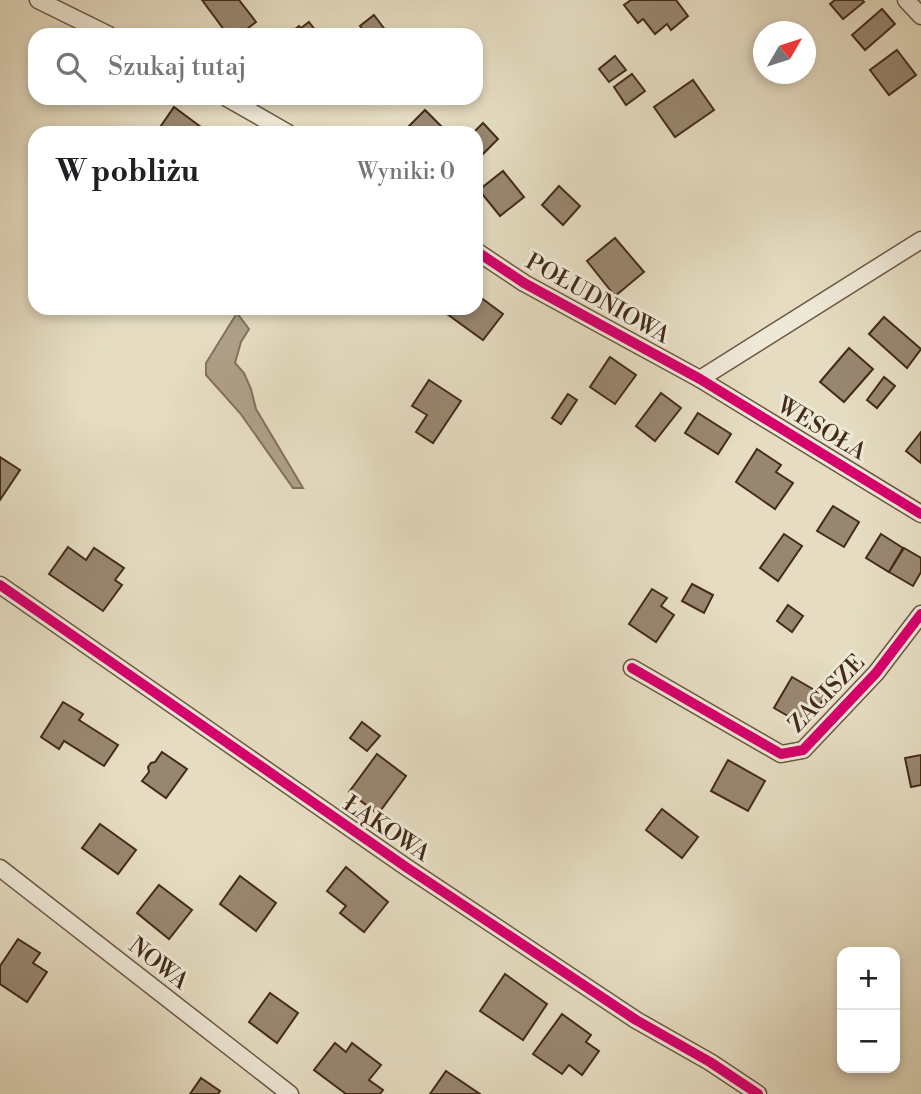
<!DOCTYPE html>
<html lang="pl">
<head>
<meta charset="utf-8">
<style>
  body { margin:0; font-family:"Libre Bodoni",serif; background:#f2f2f2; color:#202124 }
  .controls { position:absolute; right:21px; bottom:21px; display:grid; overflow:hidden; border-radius:14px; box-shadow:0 4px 10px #0003 }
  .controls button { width:63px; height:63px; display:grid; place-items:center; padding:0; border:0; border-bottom:2px solid #e0e0e0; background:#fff; color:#202124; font:35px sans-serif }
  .compass { position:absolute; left:753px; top:21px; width:63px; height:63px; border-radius:50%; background:#fff; box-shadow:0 4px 10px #0003; rotate:51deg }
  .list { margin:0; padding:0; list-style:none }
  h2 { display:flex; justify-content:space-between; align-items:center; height:91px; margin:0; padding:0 28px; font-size:30px }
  h2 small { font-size:23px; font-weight:400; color:#757577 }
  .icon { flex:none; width:38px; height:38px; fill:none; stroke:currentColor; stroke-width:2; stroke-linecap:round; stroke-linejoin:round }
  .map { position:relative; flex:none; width:921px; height:1094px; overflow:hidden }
  .search { position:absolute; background:#fff; box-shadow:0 4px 10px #0003; left:28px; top:28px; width:455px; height:77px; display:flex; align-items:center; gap:18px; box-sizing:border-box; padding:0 24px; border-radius:21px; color:#757577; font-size:26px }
  .panel { position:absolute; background:#fff; box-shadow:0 4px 10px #0003; left:28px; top:126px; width:455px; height:189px; border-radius:21px }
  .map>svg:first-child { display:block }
  .water { fill:#aea088; stroke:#84715c; stroke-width:2 }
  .building { fill:#988770; stroke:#442b19; stroke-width:2 }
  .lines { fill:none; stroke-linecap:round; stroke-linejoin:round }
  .minor-casing { stroke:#6c5743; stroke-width:19 }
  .minor { stroke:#eee8d7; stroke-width:16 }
  .cycleway-casing { stroke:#eee8d7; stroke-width:15 }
  .cycleway { stroke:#d6006c; stroke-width:10 }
  .labels { text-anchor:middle; stroke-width:6; stroke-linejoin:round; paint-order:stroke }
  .street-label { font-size:23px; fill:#442b19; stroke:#eee8d7 }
</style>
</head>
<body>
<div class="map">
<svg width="921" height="1094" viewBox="0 0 921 1094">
  <rect width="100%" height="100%" fill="#e5dcc1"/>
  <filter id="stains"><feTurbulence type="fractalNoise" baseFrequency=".00286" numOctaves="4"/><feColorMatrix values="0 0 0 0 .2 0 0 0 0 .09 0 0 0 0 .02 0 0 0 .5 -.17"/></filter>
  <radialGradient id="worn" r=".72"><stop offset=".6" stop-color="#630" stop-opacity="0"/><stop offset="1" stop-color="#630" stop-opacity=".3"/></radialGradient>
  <!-- water -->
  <path class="water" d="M237,313l12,16 -8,13 -6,21 9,10 7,16 5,20 47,79h-10l-53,-75 -34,-38v-12z"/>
  <!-- building -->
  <g class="building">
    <path d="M202,0h37l17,22 -17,13h-11z"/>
    <path d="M631,0h45l12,16 -17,14 -4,-6 -12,10 -12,-15 -5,4 -14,-18z"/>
    <path d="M835,0h27l2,2 -21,17 -13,-15z"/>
    <path d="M882,9l13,15 -30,26 -13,-15z"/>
    <path d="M374,15l15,20h-22l-7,-9z"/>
    <path d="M309,22l10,13h-32l12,-9 2,2z"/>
    <path d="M897,50l19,25 -27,20 -19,-25z"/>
    <path d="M615,56l11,14 -17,12 -10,-13z"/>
    <path d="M632,74l13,17 -19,14 -12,-18z"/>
    <path d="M693,80l21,30 -39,27 -21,-30z"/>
    <path d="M174,107l35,26h-53z"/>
    <path d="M425,110l23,23h-46z"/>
    <path d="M483,123l15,16 -22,22v-28h-3z"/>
    <path d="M503,171l21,26 -24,19 -21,-26z"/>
    <path d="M559,186l21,20 -17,19 -21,-20z"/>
    <path d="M615,238l29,34 -29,24 -28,-35z"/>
    <path d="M476,294l27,20 -20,26 -36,-26 4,-6h25z"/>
    <path d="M884,317l37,32 -14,19 -38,-34z"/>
    <path d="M849,348l24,21 -29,33 -24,-20z"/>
    <path d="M610,357l26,18 -21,29 -25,-17z"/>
    <path d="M884,377l11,9 -18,22 -10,-8z"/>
    <path d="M429,380l32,21 -28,42 -17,-11 11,-17 -15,-9z"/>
    <path d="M661,393l20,15 -26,33 -19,-15z"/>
    <path d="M568,394l9,6 -16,24 -9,-6z"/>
    <path d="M698,413l33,21 -13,20 -33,-21z"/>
    <path d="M921,432v31l-15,-12z"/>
    <path d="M757,449l24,16 -5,7 17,11 -18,26 -39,-27z"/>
    <path d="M0,457l20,13 -20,30z"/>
    <path d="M833,506l26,16 -15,25 -27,-16z"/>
    <path d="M784,534l18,12 -24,35 -18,-13z"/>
    <path d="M881,534l22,14 -14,24 -23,-14z"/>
    <path d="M68,547l18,13 8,-12 30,20 -9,12 7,5 -19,26 -54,-37z"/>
    <path d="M904,548l17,10v14l-8,14 -24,-14z"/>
    <path d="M692,584l21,11 -9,18 -22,-12z"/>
    <path d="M652,589l15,9 -6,8 13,9 -18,27 -27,-18z"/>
    <path d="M788,605l15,11 -11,16 -15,-11z"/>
    <path d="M792,677l33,19 -18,31 -33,-19z"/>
    <path d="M63,702l20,12 -4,6 39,25 -14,21 -40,-25 -5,8 -18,-12z"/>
    <path d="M362,722l18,14 -13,15 -17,-13z"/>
    <path d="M162,752l25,17 -21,29 -24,-17 7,-9 -1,-5 3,-4 4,-1z"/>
    <path d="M377,754l29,22 -28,38 -29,-22z"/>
    <path d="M921,755v30l-10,2 -6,-29z"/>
    <path d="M728,760l37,21 -17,30 -37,-20z"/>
    <path d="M662,809l36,28 -16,21 -36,-28z"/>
    <path d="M100,824l36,26 -18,24 -36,-26z"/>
    <path d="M346,867l42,35 -24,30 -24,-19 6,-7 -19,-15z"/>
    <path d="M240,876l36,27 -20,28 -36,-27z"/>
    <path d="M159,885l33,25 -23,29 -32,-26z"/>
    <path d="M18,939l22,14 -7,10 14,9 -20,30 -27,-18v-18z"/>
    <path d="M505,974l42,30 -24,36 -43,-29z"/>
    <path d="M270,993l28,20 -21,30 -28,-21z"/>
    <path d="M562,1014l29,21 -5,7 13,9 -17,24 -13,-10 -7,9 -29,-20z"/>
    <path d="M335,1043l11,9 6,-9 29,22 -12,15 14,10 -3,4h-34l-32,-24z"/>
    <path d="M446,1071l34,23h-50z"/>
    <path d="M201,1078l19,13 -2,3h-28z"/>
  </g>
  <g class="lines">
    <!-- minor casing -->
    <g class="minor-casing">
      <g id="minor">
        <path d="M38,0l71,35"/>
        <path d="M906,0l15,16"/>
        <path d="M227,98l61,35"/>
        <path d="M476,251l48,32 176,96 221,135"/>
        <path d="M700,379l221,-139"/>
        <path d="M0,585l406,282 230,153 74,42 48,32"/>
        <path d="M632,668l149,86 22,-4 73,-77 45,-59"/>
        <path d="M0,868l290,226"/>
      </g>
    </g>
    <!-- minor -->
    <use href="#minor" class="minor"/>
    <!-- cycleway casing -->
    <g class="cycleway-casing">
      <g id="cycleway">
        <path d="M476,251l48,32 176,96 221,135"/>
        <path d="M0,585l406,282 230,153 74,42 48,32"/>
        <path d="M632,668l149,86 22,-4 73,-77 45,-59"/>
      </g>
    </g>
    <!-- cycleway -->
    <use href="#cycleway" class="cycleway"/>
  </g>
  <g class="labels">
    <!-- street labels -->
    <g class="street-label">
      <text transform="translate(598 298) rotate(29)" y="8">POŁUDNIOWA</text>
      <text transform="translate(822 428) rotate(31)" y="8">WESOŁA</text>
      <text transform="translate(826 693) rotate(-46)" y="8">ZACISZE</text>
      <text transform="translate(387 828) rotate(34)" y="8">ŁĄKOWA</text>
      <text transform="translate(159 963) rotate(38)" y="8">NOWA</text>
    </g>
  </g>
  <rect width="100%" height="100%" filter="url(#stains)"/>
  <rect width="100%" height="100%" fill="url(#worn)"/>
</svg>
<div class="controls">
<button>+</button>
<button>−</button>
</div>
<svg class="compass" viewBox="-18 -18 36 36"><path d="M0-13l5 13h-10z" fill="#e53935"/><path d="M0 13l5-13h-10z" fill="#757577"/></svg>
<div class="search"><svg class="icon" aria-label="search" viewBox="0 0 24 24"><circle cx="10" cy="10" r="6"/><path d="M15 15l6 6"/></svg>Szukaj tutaj</div>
<section class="panel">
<h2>W pobliżu<small>Wyniki: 0</small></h2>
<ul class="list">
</ul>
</section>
</div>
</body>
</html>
